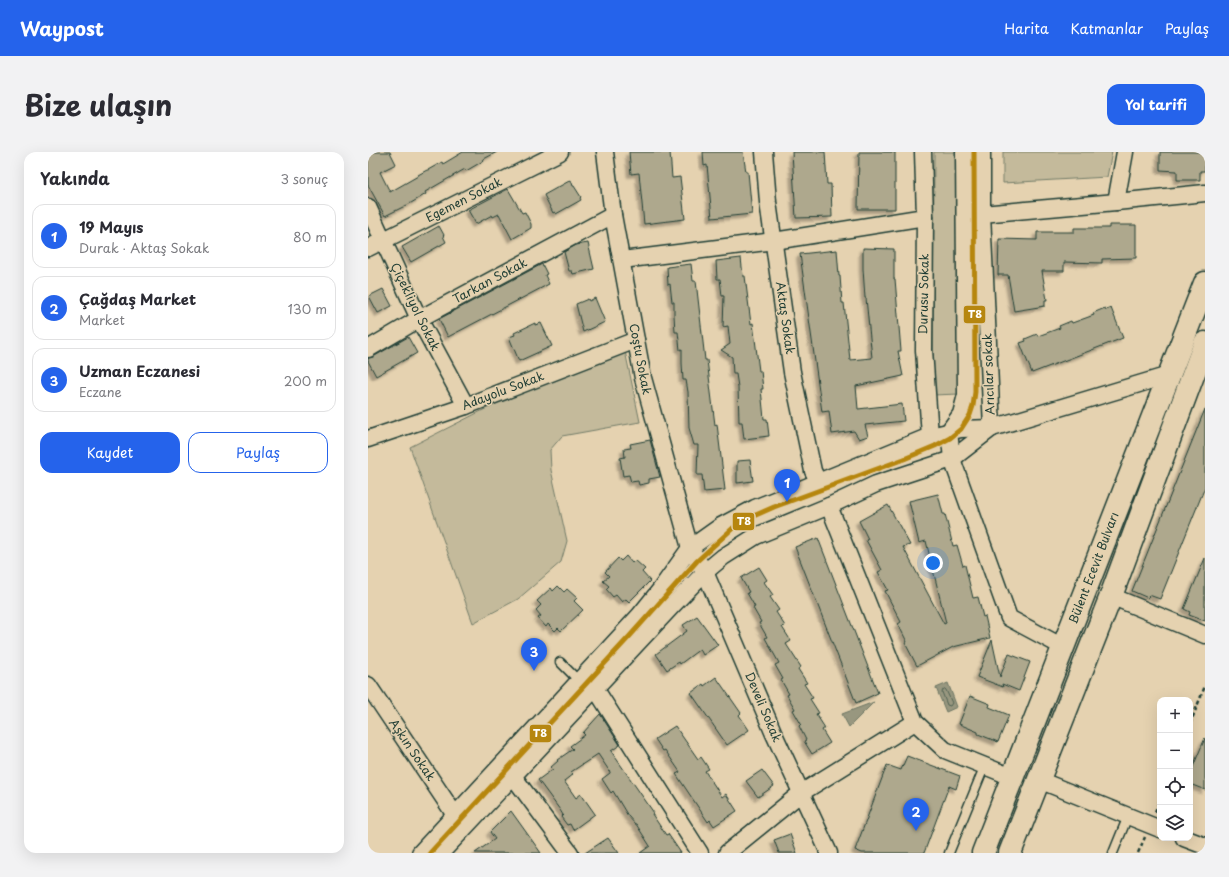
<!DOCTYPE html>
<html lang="tr">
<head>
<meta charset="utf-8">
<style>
  body { margin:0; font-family:"Playpen Sans",sans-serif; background:#f2f2f3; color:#2b2b33 }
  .controls { position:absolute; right:12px; bottom:12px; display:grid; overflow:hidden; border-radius:8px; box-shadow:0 4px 16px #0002 }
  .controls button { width:36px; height:36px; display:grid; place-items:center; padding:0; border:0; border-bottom:1px solid #e1e1e2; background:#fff; color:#2b2b33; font:20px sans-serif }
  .you { position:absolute; left:565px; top:411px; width:14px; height:14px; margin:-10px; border:3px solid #fff; border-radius:50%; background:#1a73e8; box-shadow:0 0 0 6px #1a73e833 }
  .badge { display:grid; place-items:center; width:26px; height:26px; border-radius:50%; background:#2563eb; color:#fff; font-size:13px; font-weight:700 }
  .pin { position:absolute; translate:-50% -33px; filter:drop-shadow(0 1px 2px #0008) }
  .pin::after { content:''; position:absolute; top:21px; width:14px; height:12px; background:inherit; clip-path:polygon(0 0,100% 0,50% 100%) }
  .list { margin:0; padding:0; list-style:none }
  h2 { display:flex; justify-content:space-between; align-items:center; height:52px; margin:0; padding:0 16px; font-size:17px }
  h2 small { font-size:13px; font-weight:400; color:#7c7c81 }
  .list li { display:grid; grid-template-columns:26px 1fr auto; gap:12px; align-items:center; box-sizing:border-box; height:64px; margin:0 8px 8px; padding:0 8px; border:1px solid #e1e1e2; border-radius:12px }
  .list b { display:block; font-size:15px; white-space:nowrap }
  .list p { margin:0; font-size:13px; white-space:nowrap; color:#7c7c81 }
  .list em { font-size:13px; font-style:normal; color:#7c7c81 }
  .actions { display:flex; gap:8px; padding:12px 16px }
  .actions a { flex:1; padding:9px 0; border:1px solid #2563eb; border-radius:12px; text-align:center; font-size:14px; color:#2563eb }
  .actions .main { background:#2563eb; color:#fff }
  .icon { flex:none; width:22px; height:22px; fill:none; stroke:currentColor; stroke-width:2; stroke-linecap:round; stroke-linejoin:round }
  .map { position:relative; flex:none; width:837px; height:701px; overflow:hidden; border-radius:12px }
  header { display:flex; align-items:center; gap:24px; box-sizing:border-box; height:56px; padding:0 20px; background:#2563eb; color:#fff }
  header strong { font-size:19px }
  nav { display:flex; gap:22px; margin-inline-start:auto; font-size:14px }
  .intro { display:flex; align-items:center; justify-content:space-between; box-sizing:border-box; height:96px; padding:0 24px }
  h1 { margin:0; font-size:28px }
  .button { padding:10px 18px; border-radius:12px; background:#2563eb; color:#fff; font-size:14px; font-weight:700 }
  main { display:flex; gap:24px; padding:0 24px }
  aside { flex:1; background:#fff; border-radius:12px; box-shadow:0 4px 16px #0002 }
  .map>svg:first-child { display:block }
  .green { fill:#c4ba9b; stroke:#727c68 }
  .water { fill:#98977f; stroke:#687361 }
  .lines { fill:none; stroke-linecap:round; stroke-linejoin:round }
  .shore { stroke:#4f6152; stroke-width:1 }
  .building { fill:#aea88d; stroke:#1f3d34; filter:url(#shadow) }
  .service-casing { stroke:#1f3d34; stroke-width:11 }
  .minor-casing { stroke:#1f3d34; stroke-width:19 }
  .secondary-casing { stroke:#1f3d34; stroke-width:25 }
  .path { stroke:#1f3d34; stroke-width:2.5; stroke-dasharray:4 3; stroke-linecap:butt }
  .service { stroke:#e5d2b0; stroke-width:8 }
  .minor { stroke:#e5d2b0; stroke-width:16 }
  .secondary { stroke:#e5d2b0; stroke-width:22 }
  .tram-1-casing { stroke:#e5d2b0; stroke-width:8 }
  .tram-1 { stroke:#b68610; stroke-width:5 }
  .labels { text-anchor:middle; stroke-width:3; stroke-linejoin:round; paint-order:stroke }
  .street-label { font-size:12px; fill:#1f3d34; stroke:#e5d2b0 }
  .line-badge { stroke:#e5d2b0; stroke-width:1.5 }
  .badge-label { font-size:11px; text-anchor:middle; font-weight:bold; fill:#fff }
</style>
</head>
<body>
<header>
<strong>Waypost</strong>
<nav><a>Harita</a><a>Katmanlar</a><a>Paylaş</a></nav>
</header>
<div class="intro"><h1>Bize ulaşın</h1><a class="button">Yol tarifi</a></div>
<main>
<aside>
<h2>Yakında<small>3 sonuç</small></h2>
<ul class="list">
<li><span class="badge">1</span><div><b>19 Mayıs</b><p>Durak · Aktaş Sokak</p></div><em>80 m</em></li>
<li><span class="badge">2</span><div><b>Çağdaş Market</b><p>Market</p></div><em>130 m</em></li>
<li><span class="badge">3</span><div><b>Uzman Eczanesi</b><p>Eczane</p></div><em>200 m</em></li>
</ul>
<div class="actions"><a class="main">Kaydet</a><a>Paylaş</a></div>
</aside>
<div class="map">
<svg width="837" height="701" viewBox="0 0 837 701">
  <defs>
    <filter id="shadow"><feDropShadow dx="-3.5" dy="3.5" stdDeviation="1" flood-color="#0004"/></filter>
  </defs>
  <rect width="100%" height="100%" fill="#e5d2b0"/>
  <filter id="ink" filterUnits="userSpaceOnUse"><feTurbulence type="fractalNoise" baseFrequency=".025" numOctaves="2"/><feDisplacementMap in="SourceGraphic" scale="8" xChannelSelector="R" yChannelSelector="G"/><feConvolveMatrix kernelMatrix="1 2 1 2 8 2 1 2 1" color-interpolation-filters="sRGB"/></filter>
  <g filter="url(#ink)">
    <!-- green -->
    <g class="green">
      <path d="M566,0h26l-1,242 -26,1z"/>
      <path d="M635,0h109l-5,25 -104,6z"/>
      <path d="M257,199l15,71 -78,14 -12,14 1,20 16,71 -6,21 -43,37 -45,24 -63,-176 103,-52z"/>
    </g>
    <!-- water -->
    <g class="water">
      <path d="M580,531l9,24 -11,5 -10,-24z"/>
      <path d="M506,550l-25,25 -7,-13z"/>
    </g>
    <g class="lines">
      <!-- shore -->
      <path class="shore" d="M577,537l1,1 6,13 -2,3 -3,-1 -5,-13 1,-2z"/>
    </g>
    <!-- building -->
    <g class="building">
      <path d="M0,0h22l6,12 -16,8 10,20 28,-16v-1l9,-5h1l14,-8 1,2 20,-12h34l-15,8 1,1 -17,10 -1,-2 -40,23 1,2 -15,9 -26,13 -17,-31z"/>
      <path d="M261,0h41l2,26 8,-1 5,42 -41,5 -5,-51 -8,1z"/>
      <path d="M335,0h40l3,20h2l4,42 -40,4 -5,-53 -3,1z"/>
      <path d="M424,0h33l2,32h4l1,33 -36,1z"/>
      <path d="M491,0h36v57h-37z"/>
      <path d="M792,0h45v19h-5v9h-23v-9l-17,-1z"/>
      <path d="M203,28l2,6h1l7,11 -1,1 1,2 -25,14 -1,-2 -2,1 -9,-18z"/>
      <path d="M140,37l14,24 3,-1 6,12v4l-19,11 -13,-25 -6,3 -1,-2 -16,9 -8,-14z"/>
      <path d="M741,73h27v33l-34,1v4l-38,-1v9h-22l5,29h-2v6l-31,5 -6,-36h-10l1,-36 38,1v-8h37v-4h35z"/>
      <path d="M71,74l5,9 -1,1 3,6 -35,20 -9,-15z"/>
      <path d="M220,91l6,26 -21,5 -1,-3h-3l-5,-19 12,-7z"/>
      <path d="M495,96l31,1v30h1l6,72h-3l5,25 -47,10 2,23 44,-5 2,17 -39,4 3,11 -9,3 -5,-8 -22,3 -3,-23 -7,1 -22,-158 37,-4 2,26h1l2,27h2l6,57 22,-2 -6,-60h-1l-2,-29z"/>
      <path d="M373,106l2,18h2l6,48 2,-1 6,48h2l2,18h-2l3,30h3l2,17 -25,3 -2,-17h-3l-1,-35 -2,-13h-3l-1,-17 -11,-7 9,-6 -2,-18 -5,1 1,-31h-2l-2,-17h-3l-1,-18z"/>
      <path d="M174,112l5,10 -2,1 4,9 -101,53 -9,-18z"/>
      <path d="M323,112l2,17h3l9,79h2l8,65 2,-1 8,66 -21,2 -2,-17h-5l1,-30h-4l-5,-17 -1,-36 -2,-12h-3l-1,-17v-14l-2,1 -2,-18h-3l-1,-17v-13h-2l-2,-18 -2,1 -1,-18z"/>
      <path d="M15,137l9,17 -14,7 -9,-17z"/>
      <path d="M227,146l10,24 -22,10 -7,-28 12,-5 1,2z"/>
      <path d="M737,156l1,2 5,-2 12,30 -91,35 -12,-30 6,-2 -1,-2 12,-5 1,2 22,-8 -1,-2 12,-5 1,2 22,-8 -1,-2z"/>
      <path d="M167,171v2l6,-2 11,23 -33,15 -10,-24 6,-2 -1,-2z"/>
      <path d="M40,185l9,16 -41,23 -8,-15v-3l5,-1z"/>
      <path d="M837,257v78l-45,112 -11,-4 -1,3 -16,-7z"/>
      <path d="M282,288l10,37 -11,2v4l-10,2 -1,-4 -7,1 -2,-7 -6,1 -3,-18 5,-1 -1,-8 7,-1 -1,-4z"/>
      <path d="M382,308l3,21 -16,2v-22z"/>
      <path d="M570,342l5,20h2l8,32 4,-1 6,21 2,-1 8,33 5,-1 5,20 2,-1 5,22 -37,9 -36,19 -12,-23 2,-1 -9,-18 3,-2 -16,-31 3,-1 -10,-18 4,-2 -16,-30 2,-1 -9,-18 29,-16 22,40 -7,2 41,77 2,-1 -20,-82 -7,2 -10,-42z"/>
      <path d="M450,386l60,155 -22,10 -61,-156z"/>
      <path d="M258,404l6,7 3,-3 10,9 -3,3 8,9 -21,21 -3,-3 -4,3 -6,-7 -3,2 -7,-8 3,-3 -6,-5 6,-5 -4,-4 13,-14 3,3z"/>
      <path d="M837,406v63l-16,-6 1,-3 -6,-3z"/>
      <path d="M391,415l8,13 -3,2 9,13 -3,2 9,13 -3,2 9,14 -3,1 9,14 -5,3 15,23 -3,2 9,14 -3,1 9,14 -3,1 9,14 -3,1 9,14 -3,2 8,13 -18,11 -8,-13 2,-1 -7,-14 2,-2 -8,-14 2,-1 -8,-14 2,-1 -8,-14 2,-1 -8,-14 4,-2 -14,-25 2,-1 -8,-14 2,-1 -8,-14 2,-1 -8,-14 2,-1 -8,-14z"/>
      <path d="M190,434l6,6 3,-3 10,9 -3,3 9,9 -22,21 -3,-3 -3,3 -7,-7 -2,3 -8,-9 3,-2 -5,-6 5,-5 -4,-4 14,-13 2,3z"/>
      <path d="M329,464l21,29 -15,10 -3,-6 -20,15 -1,-2 -12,8 -11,-16 31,-23 -4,-6z"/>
      <path d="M624,488l8,37 9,-23 21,8 -11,29 -17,-7 1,3 -26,-10z"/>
      <path d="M348,525l25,36 -2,2 10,15 -22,15 -36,-52 12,-9 1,2z"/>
      <path d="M602,544l20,8 -1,3 20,8 -11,27 -20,-8v-2l-19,-8z"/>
      <path d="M232,562l20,31 -9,6 43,62 -2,1 14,21 2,-1 13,19h-41l10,-7 -14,-22h-1l-7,-8 -15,-25 -2,2 -9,-14 8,-6v-1l-12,-18 -27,18 2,2 -9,7 12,17 5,-4 14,20 -22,16 -3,-6 -3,1 -6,-8 2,-2 -3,-5 -22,-30 15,-11 -2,-2 7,-6 -1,-1 16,-11 -3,-3 15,-11 -2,-2z"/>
      <path d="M307,574l23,33 3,-2 8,12 -4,2 17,26 4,-3 11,17 -23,15 -4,-6 -2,2 -32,-48 4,-2 -15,-22 -2,1 -8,-12z"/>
      <path d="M837,586v52l-15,-6v-10z"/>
      <path d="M539,604l53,20 -4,13 -7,-3 -25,67h-62l-7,-3 32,-85 14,5z"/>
      <path d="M394,618l12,16 -16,11 -12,-16z"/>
      <path d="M143,659l30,42h-66l20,-14 -5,-7z"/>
      <path d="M422,682l7,19h-18l-5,-13z"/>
      <path d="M240,686l11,15h-34z"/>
    </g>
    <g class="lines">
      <!-- service casing -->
      <g class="service-casing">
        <g id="service">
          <path d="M192,510l19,19"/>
          <path d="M581,701l36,-88"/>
          <path d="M745,701l15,-37"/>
        </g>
      </g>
      <!-- minor casing -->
      <g class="minor-casing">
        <g id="minor">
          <path d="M237,0l8,63 30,163 47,170 15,24 69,162 55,119"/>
          <path d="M396,0l4,50 24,170 21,99 5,10"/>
          <path d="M555,0l2,65 -1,133 6,86"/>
          <path d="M596,0l2,243 -5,19 -12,17 3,28 57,159 54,29"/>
          <path d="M614,0v62l10,214"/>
          <path d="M748,50l9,-50"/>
          <path d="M0,55l51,112 47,87"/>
          <path d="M614,62l134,-12 89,-9"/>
          <path d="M0,96l192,-96"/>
          <path d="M254,108l152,-19 151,-24"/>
          <path d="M0,197l51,-30 194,-104"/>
          <path d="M0,287l98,-33 170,-66"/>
          <path d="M461,354l86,216 30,28 67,27"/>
          <path d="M743,444l94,39"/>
          <path d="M0,533l87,130"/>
          <path d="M227,536l105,165"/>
          <path d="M145,624l57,77"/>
          <path d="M671,628l121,49"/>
          <path d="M816,686l21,8"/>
          <path d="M52,701l219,-237 21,-26 30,-42 31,-22 34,-18 175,-72 31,-7 31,-1 177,-53"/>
          <path d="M73,701l233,-249 31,-32 18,-15 33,-21 73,-30 47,-22 76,-25 40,-31"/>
          <path d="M359,701l74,-60 114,-71"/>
        </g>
      </g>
      <!-- secondary casing -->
      <g class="secondary-casing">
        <g id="secondary">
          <path d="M615,701l222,-570"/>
          <path d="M642,701l101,-257 94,-253"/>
        </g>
      </g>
      <!-- path -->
      <g class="path">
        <path d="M822,572l15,-38"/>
        <path d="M787,660l5,-13"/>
        <path d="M770,701l7,-16"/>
      </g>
      <!-- service -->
      <use href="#service" class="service"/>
      <!-- minor -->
      <use href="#minor" class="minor"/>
      <!-- secondary -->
      <use href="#secondary" class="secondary"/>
      <!-- tram-1 casing -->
      <g class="tram-1-casing">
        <path id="tram-1" d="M62,701l199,-216 68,-76 36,-33 16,-10 25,-11 130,-48 31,-13 15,-8 11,-9 9,-14 3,-9 2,-14 -1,-240"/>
      </g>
      <!-- tram-1 -->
      <use href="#tram-1" class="tram-1"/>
    </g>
  </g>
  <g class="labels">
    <!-- street labels -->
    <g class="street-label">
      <text transform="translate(96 48) rotate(-27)" y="4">Egemen Sokak</text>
      <text transform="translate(122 129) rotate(-28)" y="4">Tarkan Sokak</text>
      <text transform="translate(556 142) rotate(-89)" y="4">Durusu Sokak</text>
      <text transform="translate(47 155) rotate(64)" y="4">Çiçekliyol Sokak</text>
      <text transform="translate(417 166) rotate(82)" y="4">Aktaş Sokak</text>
      <text transform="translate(272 207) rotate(79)" y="4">Coştu Sokak</text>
      <text transform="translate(621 222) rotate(-92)" y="4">Arıcılar sokak</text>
      <text transform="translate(135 239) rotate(-21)" y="4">Adayolu Sokak</text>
      <text transform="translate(726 416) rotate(-69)" y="4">Bülent Ecevit Bulvarı</text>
      <text transform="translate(395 555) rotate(67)" y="4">Develi Sokak</text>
      <text transform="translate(44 598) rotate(56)" y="4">Aşkın Sokak</text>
    </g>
  </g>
  <g class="line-badge">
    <rect x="595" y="153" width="23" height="19" rx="4" fill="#b68610"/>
    <rect x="364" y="360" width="23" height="19" rx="4" fill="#b68610"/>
    <rect x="161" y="572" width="23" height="19" rx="4" fill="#b68610"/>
  </g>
  <g class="badge-label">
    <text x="607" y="166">T8</text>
    <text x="376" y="373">T8</text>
    <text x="172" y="585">T8</text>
  </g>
</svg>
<div class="controls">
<button>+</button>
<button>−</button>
<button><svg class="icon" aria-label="locate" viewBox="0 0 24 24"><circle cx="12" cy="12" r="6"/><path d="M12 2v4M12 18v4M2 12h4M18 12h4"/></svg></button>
<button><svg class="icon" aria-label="layers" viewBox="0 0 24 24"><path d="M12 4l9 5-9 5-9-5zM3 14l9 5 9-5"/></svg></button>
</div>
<div class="you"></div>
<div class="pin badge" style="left:419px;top:350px">1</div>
<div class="pin badge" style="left:548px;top:679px">2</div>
<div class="pin badge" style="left:166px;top:519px">3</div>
</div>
</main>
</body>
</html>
